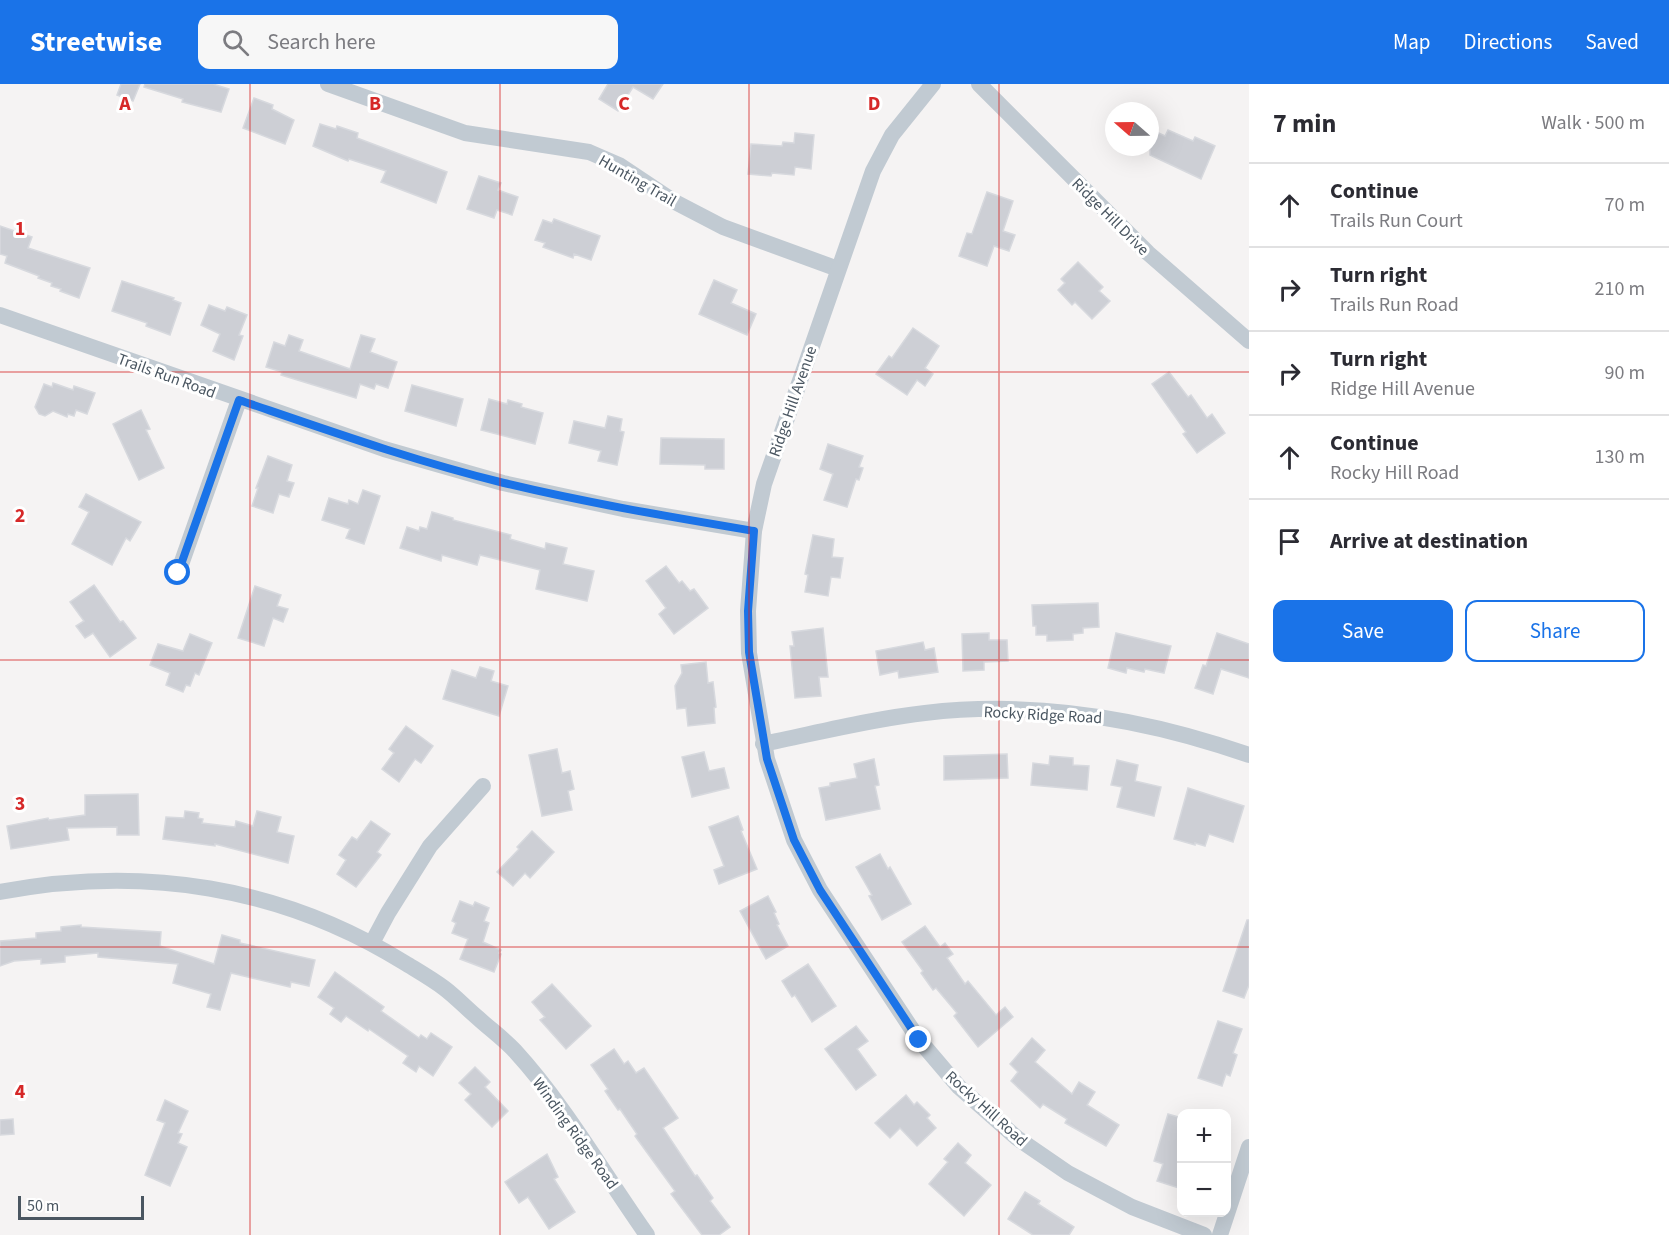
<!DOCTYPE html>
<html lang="en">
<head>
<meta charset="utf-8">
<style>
  body { margin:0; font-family:"Source Sans 3",sans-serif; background:#f7f7f7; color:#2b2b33 }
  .controls { position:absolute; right:18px; bottom:18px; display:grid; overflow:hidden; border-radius:12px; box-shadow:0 6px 24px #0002 }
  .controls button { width:54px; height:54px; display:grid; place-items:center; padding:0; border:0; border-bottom:2px solid #e1e1e2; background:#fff; color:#2b2b33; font:30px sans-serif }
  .compass { position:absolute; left:1105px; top:18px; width:54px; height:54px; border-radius:50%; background:#fff; box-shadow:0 6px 24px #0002; rotate:290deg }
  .scale { position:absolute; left:18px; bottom:15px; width:126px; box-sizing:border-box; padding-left:6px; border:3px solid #4a5661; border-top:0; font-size:16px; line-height:21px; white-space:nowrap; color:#4a5661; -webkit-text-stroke:4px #fff; paint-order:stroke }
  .stop { position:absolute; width:18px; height:18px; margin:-14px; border:4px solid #1a73e8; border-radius:50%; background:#fff }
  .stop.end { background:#1a73e8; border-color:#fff; box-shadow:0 2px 6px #0008 }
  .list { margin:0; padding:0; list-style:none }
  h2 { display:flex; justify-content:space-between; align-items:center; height:78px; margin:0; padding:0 24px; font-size:26px }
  h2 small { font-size:20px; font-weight:400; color:#7c7c81 }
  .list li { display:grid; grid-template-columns:39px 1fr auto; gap:18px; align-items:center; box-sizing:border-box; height:84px; padding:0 24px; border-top:2px solid #e1e1e2 }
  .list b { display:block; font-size:22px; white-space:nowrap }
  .list p { margin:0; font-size:20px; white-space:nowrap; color:#7c7c81 }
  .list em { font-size:20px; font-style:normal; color:#7c7c81 }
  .actions { display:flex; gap:12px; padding:18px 24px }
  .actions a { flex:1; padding:14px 0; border:2px solid #1a73e8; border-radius:12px; text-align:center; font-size:21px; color:#1a73e8 }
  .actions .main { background:#1a73e8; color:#fff }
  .icon { flex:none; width:33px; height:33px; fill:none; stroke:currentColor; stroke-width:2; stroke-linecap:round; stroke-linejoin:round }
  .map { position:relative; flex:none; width:1249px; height:1151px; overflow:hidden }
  header { display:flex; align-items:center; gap:36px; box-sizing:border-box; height:84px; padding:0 30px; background:#1a73e8; color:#fff }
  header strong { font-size:28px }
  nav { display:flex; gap:33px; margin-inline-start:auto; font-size:21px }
  .search { width:420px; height:54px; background:#f7f7f7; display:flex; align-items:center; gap:15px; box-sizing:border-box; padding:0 21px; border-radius:12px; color:#7c7c81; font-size:22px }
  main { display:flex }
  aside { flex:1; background:#fff }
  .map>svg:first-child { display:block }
  .building { fill:#cdcfd5; stroke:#d7d9de; stroke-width:1.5 }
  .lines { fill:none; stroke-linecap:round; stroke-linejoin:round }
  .street { stroke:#c1cad2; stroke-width:16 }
  .route { stroke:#1a73e8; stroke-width:8 }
  .grid { fill:none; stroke:#d62828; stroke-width:1.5; stroke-opacity:0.55 }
  .labels { text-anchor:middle; stroke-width:6; stroke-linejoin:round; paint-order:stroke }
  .street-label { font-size:16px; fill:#4a5661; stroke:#fff }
  .grid-label { font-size:20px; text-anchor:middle; font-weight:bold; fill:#d62828; stroke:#fff; stroke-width:6; stroke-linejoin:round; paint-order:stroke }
</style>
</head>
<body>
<header>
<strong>Streetwise</strong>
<div class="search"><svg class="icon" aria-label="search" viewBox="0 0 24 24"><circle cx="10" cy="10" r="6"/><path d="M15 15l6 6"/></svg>Search here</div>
<nav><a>Map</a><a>Directions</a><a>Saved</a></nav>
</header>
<main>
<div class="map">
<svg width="1249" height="1151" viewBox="0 0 1249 1151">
  <rect width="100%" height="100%" fill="#f5f3f3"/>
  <!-- building -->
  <g class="building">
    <path d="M121,0h19l-7,17 -16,-6z"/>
    <path d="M145,0h68l16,5 -8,23 -39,-10 1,-3 -39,-12z"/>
    <path d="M608,0h55l-10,15 -20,-12 -15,24 -19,-12z"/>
    <path d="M254,14l19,7 -1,4 22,11 -9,24 -42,-16z"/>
    <path d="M320,40l16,5 1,-3 21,7 -1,5 90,34 -11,31 -55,-21 5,-11 -37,-12 -1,2 -35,-15z"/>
    <path d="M1150,45l15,7 3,-6 25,11 2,-4 20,9 -14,33 -51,-24z"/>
    <path d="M795,49l19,2 -3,34 -16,-2 -1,8 -22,-2 -1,3 -23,-2 3,-30 31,2 1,-4 11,1z"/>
    <path d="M479,92l22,7 -3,7 20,7 -6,18 -15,-5 -3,8 -27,-9z"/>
    <path d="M987,108l26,9 -10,30 12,4 -6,16 -15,-5 -7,20 -28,-10 8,-23 5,1z"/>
    <path d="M554,135l46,17 -9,24 -17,-6 -1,4 -30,-11 2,-4 -10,-3 8,-20 9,3z"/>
    <path d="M0,142l32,11 -4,11 62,20 -11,30 -19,-7 1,-2 -10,-3 1,-3 -14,-5 1,-2 -34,-13 2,-7 -7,-2z"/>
    <path d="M1078,178l25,25 -4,4 11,10 -18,18 -17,-17 -3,3 -14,-15 7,-7 -4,-4z"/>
    <path d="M714,196l23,10 -6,13 25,11 -9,21 -48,-21z"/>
    <path d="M122,197l52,17 -1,2 8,3 -11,32 -24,-9 1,-3 -35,-12z"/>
    <path d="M209,221l16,6 2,-4 20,8 -8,20 4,1 -9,24 -21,-9 7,-17 -19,-9z"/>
    <path d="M913,244l26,18 -14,22 8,6 -8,12 -8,-6 -10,15 -31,-21 13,-18 3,2z"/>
    <path d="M289,251l14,5 -4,11 51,18 11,-34 14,4 -5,13 27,10 -9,26 -12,-4 -2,5 -14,-5 -4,14 -75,-23 1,-3 -16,-5 8,-25 11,4z"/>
    <path d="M1169,288l19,25 3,-2 16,23 5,-4 13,19 -28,20 -14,-19 3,-2 -34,-48z"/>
    <path d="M53,299l20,7 1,-4 21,7 -8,21 -11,-4 -2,6 -6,-2 -1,3 -14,-6 -8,5 -6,-2 -4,-7 9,-23 8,3z"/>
    <path d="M412,301l51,14 -7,27 -51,-15z"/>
    <path d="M489,315l18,5 1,-4 14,4 -1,3 22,6 -8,31 -54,-14z"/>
    <path d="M141,326l9,19 -4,1 18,38 -25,12 -26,-56z"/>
    <path d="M608,332l14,3 -2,12 4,1 -7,33 -19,-4 3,-10 -32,-8 5,-22 31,7z"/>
    <path d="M661,354l63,1v30h-19v-4l-45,-1z"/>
    <path d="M828,360l35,12 -4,11 4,1 -4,12 -3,-1 -9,28 -23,-7 9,-26 -13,-5z"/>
    <path d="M268,372l24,9 -5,16 7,2 -5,14 -10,-3 -6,19 -21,-7 6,-18h-2z"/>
    <path d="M363,406l17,6 -16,48 -18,-6 4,-9 -28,-9 7,-22 19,6 1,-4 9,4z"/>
    <path d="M86,410l55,28 -11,19 -4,-3 -14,27 -40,-21 17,-32 -10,-5z"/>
    <path d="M432,428l21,6v2l58,15 -1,4 35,10 1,-6 21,5 -4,16 31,7 -7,30 -51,-12 4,-19 -60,-15 -3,10 -35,-10 -1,6 -41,-13 7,-21 12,4 1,-4 7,2z"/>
    <path d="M813,451l21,4 -2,18 11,1 -3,20 -9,-1 -3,19 -23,-4 3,-17 -3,-1z"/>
    <path d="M666,482l13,17 3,-2 8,10 4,-2 14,19 -34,26 -15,-20 7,-6 -20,-27z"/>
    <path d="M94,501l26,37 3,-1 13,17 -26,19 -17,-24 -8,5 -9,-12 8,-5 -14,-19z"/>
    <path d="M255,502l26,9 -4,11 11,3 -5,13 -10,-4 -9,28 -26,-8z"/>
    <path d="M1098,519l1,24 -16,1v5l-10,1v6l-26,1v-6h-11v-9h-3l-1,-21z"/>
    <path d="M823,544l5,49h-9l2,19 -26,2 -5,-52h4l-2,-14z"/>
    <path d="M989,549v7h18l1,21 -24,1v8l-21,1 -1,-37z"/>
    <path d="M1116,549l55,13 -7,27 -19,-4 -1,3 -17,-4 -1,5 -18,-5z"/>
    <path d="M1217,549l32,11v34l-28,-9 -8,25 -18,-6 8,-23 3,1z"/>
    <path d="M190,550l22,9 -13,32 -4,-2 -5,13 -4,-1 -3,7 -17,-7 4,-12 -20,-8 8,-21 25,7z"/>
    <path d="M923,558l2,8 9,-2 4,24 -39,6 -1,-7 -18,4 -4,-24z"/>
    <path d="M706,578l2,21 5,-1 3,25 -2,1 1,15 -27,3 -2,-18 -9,1 -2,-23 7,-13 -1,-8z"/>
    <path d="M480,583l14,4 -3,10 17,5 -9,30 -56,-17 9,-29 24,8z"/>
    <path d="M406,642l27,20 -12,17 -6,-4 -16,23 -17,-13 12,-16 -5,-4z"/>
    <path d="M557,665l5,24 8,-2 4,18 -6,2 4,19 -30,6 -13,-61z"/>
    <path d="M704,668l5,19 15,-3 5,20 -37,9 -10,-40z"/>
    <path d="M1007,670l1,24 -64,2v-24z"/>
    <path d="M1050,672l23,2v7l16,1 -2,24 -56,-5 2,-22 16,2z"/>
    <path d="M874,675l5,26 -4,1 5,23 -54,11 -7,-32 11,-2v-3l27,-5 -3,-14z"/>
    <path d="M1117,676l21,5 -3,16 26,6 -7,29 -37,-9 5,-20 -11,-2z"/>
    <path d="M1188,704l56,18 -11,36 -24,-8 -4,12 -10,-3v2l-21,-6z"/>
    <path d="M138,710l1,41h-22v-8l-50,1 2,12 -58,9 -4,-23 41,-8 1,2 36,-5v-20z"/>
    <path d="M185,727l14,2 -1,5 5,1 -1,4 33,4 1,-6 17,5 4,-15 24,6 -4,15 17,4 -6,27 -73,-19v2l-52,-7 3,-22 18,1z"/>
    <path d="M738,732l5,14 -2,1 16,38 -38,15 -5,-14 10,-4 -15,-39z"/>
    <path d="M371,737l19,13 -13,18 4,3 -25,32 -19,-13 9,-14 -7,-5 13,-18 5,3z"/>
    <path d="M532,747l22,21 -24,26 -5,-5 -12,13 -16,-14 22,-23 -2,-2z"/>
    <path d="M880,770l8,15 2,-2 21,37 -29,16 -13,-24 3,-1 -16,-28z"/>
    <path d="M768,812l8,16 -2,1 5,11 -2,1 11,21 -22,13 -26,-48z"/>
    <path d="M460,817l13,5 2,-4 14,6 -5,13 5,2 -6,19 18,8 -2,3 2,1 -7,18 -34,-13 8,-20 -16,-6 4,-10 -4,-2z"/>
    <path d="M1247,836h2v65l-5,13 -21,-7z"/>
    <path d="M81,841v2l80,5 -1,14 54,18 8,-29 18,5v3l75,17 -6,26 -18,-4 -1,5 -59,-14 -11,37 -13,-3 4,-13 -38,-11 5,-19 -80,-7v-4l-33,3v6l-24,2v-5l-27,2 -14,5v-25l36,-3v-5l25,-2v-4z"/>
    <path d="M925,842l15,21 5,-4 8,11 -6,4 18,26 3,-3 28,34 9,-8 8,10 -35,30 -24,-31 3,-3 -21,-25 -3,2 -12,-17 2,-2 -21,-29z"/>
    <path d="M808,880l28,42 -24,16 -17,-27 -3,2 -10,-16z"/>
    <path d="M335,888l49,35 -3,4 38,27 2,-3 6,4 4,-6 21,14 -19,29 -14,-10 -3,6 -13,-9 5,-7 -39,-27 -1,2 -22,-15 -5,6 -11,-8 4,-6 -16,-11z"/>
    <path d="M552,900l39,42 -25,23 -26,-29 5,-3 -13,-15z"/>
    <path d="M1218,937l24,8 -9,24 4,2 -7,21 -4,-2 -4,12 -24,-8z"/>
    <path d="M856,942l12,15 -11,8 19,26 -20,15 -31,-41z"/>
    <path d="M1032,954l13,12 -10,12 37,32 7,-12 16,10 -8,13 32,20 -13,21 -41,-23 2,-4 -24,-15 -3,4 -29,-27 7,-9 -8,-8z"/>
    <path d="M614,965l10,15 4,-3 8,12 8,-5 34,50 -15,10 32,48 2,-1 16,23 -3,3 20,26 -11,8h-17l-31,-41 4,-3 -40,-55 2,-2 -17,-25 -2,1 -13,-19 3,-2 -17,-24z"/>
    <path d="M475,983l15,15 -5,5 23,24 -16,16 -27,-27 6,-6 -12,-11z"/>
    <path d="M906,1011l8,10 3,-3 13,13 -3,3 9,10 -19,18 -17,-18 -10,10 -15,-15z"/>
    <path d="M165,1016l23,11 -10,22 4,1 -4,9 9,4 -17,39 -25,-11 20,-52 -8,-3z"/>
    <path d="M1168,1030l14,4v71l-25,-8 6,-17 -9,-3z"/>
    <path d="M13,1035l1,15 -14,1v-15z"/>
    <path d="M958,1059l13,12 -6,8 26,22 -27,31 -35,-32 19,-22 -4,-3z"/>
    <path d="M547,1070l11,23 -4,2 21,33 -26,17 -21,-32 -9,6 -14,-21z"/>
    <path d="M1025,1108l15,9 -2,3 36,23 -5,8h-36l-25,-16z"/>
  </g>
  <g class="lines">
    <!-- street -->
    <g class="street">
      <path d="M328,0l137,49 124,19 30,13 54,36 50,26 115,42"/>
      <path d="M933,0l-41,51 -19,36 -109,313 -10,47 -6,80 1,42 18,106 27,81 26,50 99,150 40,47 58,51 51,35 64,34 72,28"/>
      <path d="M979,0l169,169 101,88"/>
      <path d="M0,231l384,134 119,34 120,26 131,22"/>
      <path d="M178,489l61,-173"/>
      <path d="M763,660c54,-11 108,-25 162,-31 110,-13 221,6 324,42"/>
      <path d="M0,808c143,-27 281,-6 405,71 13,8 27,16 39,25 12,9 22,20 34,30 12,11 26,21 37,33 51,56 88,122 132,184"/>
      <path d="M372,859l16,-30 42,-67 53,-60"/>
      <path d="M1220,1151l29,-88"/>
    </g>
  </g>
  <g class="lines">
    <!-- route -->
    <path class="route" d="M178,489l61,-173c88,30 175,61 265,83 83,20 167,34 250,48l-6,80 1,41 18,107 27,81 26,50 99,150"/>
  </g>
  <!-- grid -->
  <path class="grid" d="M250,0v1151M500,0v1151M749,0v1151M999,0v1151M0,288h1249M0,576h1249M0,863h1249"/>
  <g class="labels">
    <!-- street labels -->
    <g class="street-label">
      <text transform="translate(638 96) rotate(30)" y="6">Hunting Trail</text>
      <text transform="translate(1111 132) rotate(45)" y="6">Ridge Hill Drive</text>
      <text transform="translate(167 291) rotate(20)" y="6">Trails Run Road</text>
      <text transform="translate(792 317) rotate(-71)" y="6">Ridge Hill Avenue</text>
      <text transform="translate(1043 630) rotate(3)" y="6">Rocky Ridge Road</text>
      <text transform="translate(987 1024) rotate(42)" y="6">Rocky Hill Road</text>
      <text transform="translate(576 1049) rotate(54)" y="6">Winding Ridge Road</text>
    </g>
  </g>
  <g class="grid-label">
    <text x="125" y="26">A</text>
    <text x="375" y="26">B</text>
    <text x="624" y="26">C</text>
    <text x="874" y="26">D</text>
    <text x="20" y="151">1</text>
    <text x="20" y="438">2</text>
    <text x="20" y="726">3</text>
    <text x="20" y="1014">4</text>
  </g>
</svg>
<div class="controls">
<button>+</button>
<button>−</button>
</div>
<svg class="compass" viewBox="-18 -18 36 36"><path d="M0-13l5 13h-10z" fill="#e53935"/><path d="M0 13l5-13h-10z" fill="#7c7c81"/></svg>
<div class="scale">50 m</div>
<div class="stop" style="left:178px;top:489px"></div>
<div class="stop end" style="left:919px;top:956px"></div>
</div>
<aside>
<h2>7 min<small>Walk · 500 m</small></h2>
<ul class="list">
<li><svg class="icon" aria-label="ahead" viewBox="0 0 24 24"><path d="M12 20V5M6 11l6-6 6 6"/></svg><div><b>Continue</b><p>Trails Run Court</p></div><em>70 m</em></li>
<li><svg class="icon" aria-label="right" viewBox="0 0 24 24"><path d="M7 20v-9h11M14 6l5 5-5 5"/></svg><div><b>Turn right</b><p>Trails Run Road</p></div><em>210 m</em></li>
<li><svg class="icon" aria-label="right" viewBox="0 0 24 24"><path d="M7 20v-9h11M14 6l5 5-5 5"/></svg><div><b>Turn right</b><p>Ridge Hill Avenue</p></div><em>90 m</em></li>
<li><svg class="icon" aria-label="ahead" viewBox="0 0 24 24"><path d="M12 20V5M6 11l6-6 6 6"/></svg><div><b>Continue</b><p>Rocky Hill Road</p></div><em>130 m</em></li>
<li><svg class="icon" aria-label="arrive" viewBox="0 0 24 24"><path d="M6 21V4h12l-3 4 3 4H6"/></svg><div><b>Arrive at destination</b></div></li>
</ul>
<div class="actions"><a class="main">Save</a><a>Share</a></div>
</aside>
</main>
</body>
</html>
